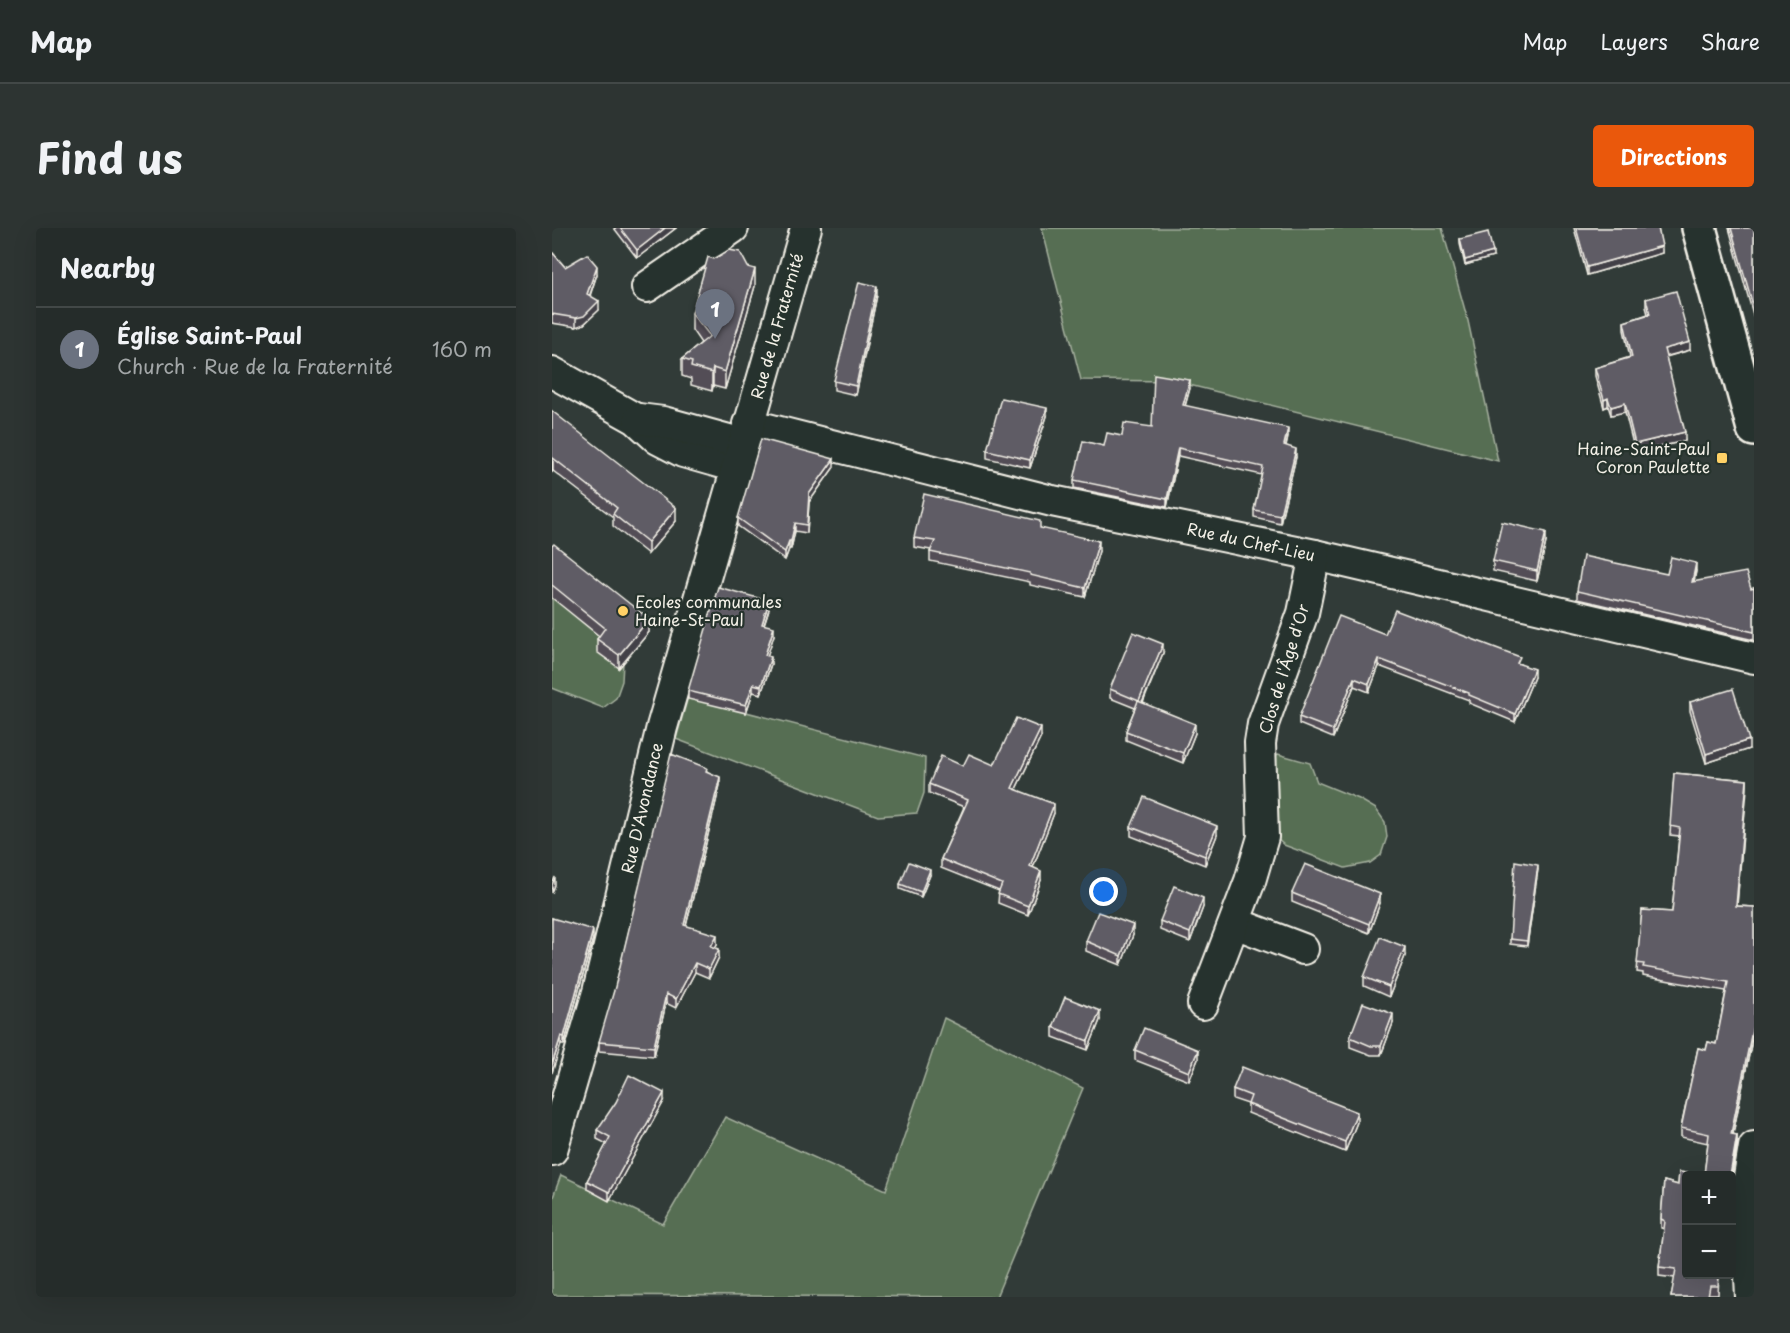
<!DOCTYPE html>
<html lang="en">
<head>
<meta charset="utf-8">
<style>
  body { margin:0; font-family:"Playpen Sans",sans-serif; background:#2d3432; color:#f1f3f6 }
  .controls { position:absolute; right:18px; bottom:18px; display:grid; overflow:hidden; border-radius:6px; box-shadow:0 6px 24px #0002 }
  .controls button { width:54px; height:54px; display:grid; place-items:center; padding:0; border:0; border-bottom:2px solid #424847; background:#252c2a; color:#f1f3f6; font:30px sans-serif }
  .you { position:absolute; left:552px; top:664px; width:21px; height:21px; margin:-15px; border:4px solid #fff; border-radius:50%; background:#1a73e8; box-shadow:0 0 0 9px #1a73e833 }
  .badge { display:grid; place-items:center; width:39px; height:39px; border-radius:50%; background:#ea580c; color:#fff; font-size:20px; font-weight:700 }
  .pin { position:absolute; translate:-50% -50px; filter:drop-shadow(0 2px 3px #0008) }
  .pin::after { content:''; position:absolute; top:32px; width:21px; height:18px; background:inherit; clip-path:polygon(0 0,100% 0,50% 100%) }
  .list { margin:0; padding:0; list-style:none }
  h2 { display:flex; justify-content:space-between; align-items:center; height:78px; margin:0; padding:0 24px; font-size:26px }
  h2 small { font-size:20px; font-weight:400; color:#a3a7a8 }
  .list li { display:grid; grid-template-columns:39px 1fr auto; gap:18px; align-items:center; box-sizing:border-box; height:84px; padding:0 24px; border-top:2px solid #424847 }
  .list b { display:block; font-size:22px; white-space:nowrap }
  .list p { margin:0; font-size:20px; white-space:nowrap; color:#a3a7a8 }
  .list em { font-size:20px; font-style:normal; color:#a3a7a8 }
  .map { position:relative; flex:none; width:1202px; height:1069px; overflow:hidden; border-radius:6px }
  header { display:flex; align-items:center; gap:36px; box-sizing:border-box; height:84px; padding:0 30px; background:#252c2a; border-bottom:2px solid #424847 }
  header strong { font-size:28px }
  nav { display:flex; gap:33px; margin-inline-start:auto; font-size:21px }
  .intro { display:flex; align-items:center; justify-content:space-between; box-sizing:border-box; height:144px; padding:0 36px }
  h1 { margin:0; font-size:42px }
  .button { padding:15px 27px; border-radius:6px; background:#ea580c; color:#fff; font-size:21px; font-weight:700 }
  main { display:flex; gap:36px; padding:0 36px }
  aside { flex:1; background:#252c2a; border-radius:6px; box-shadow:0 6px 24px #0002 }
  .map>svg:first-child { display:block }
  .green { fill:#566e53; stroke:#a5b09e; stroke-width:1.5 }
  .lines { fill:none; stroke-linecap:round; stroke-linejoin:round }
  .minor-casing { stroke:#f4f1e8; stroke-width:34 }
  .major-casing { stroke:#f4f1e8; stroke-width:38 }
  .minor { stroke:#26332d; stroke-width:30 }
  .major { stroke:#26332d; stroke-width:33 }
  .wall { fill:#524e57; stroke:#f4f1e8; stroke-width:1.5 }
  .shaded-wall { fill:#424047; stroke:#f4f1e8; stroke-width:1.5 }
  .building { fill:#5f5b65; stroke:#f4f1e8; stroke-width:1.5 }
  .poi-dot { fill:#ffd166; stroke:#26332d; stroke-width:2 }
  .labels { text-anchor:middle; stroke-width:4.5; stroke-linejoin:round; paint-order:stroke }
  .street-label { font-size:16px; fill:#f4f1e8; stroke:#26332d }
  .poi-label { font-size:16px; fill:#f4f1e8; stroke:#26332d; text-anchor:end }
</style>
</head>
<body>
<header>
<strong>Map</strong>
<nav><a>Map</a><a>Layers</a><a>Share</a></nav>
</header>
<div class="intro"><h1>Find us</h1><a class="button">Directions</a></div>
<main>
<aside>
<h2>Nearby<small></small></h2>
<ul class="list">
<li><span class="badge" style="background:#6b7280">1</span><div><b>Église Saint-Paul</b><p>Church · Rue de la Fraternité</p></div><em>160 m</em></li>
</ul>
</aside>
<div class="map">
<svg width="1202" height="1069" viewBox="0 0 1202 1069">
  <rect width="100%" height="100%" fill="#313b38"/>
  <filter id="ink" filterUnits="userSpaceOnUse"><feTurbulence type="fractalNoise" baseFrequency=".0167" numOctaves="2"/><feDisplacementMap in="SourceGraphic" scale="12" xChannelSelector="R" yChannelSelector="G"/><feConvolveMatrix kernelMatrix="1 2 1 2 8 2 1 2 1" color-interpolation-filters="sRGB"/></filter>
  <g filter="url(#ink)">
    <!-- green -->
    <g class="green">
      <path d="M490,0h400l26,93 30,140 -325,-80 -92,-1z"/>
      <path d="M0,365l66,54 5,15 -1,19 -6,17 -13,10 -51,-20z"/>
      <path d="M136,469l237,61 -1,35 -7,20 -39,3 -202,-77z"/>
      <path d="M726,526l32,9 7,19 42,17 17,10 9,13 2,15 -6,18 -11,8 -25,5 -61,-23 -8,-7 -4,-79z"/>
      <path d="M392,790l139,70 -87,209 -444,-2v-95l9,-25 102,49 62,-107 161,73z"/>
    </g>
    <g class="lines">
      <!-- minor casing -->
      <g class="minor-casing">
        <g id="minor">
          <path d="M95,59l86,-59"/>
          <path d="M0,144l84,47 22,20 25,13 53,15"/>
          <path d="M87,191l24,3 80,22"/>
          <path d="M196,196l304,77 263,54 439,103"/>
          <path d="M683,695l68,26"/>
          <path d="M651,776l47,-123 13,-44 -3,-94 3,-19 40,-111 12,-58"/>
          <path d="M0,922l46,-158 64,-265 144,-499"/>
          <path d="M1199,1069l-5,-101 8,-49"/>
        </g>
      </g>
      <!-- major casing -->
      <g class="major-casing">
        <path id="major" d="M1147,0l55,201"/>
      </g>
      <!-- minor -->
      <use href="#minor" class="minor"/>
      <!-- major -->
      <use href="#major" class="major"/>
    </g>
    <!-- wall -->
    <g class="wall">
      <path d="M62,0h62l-39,30z"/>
      <path d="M1022,0h84l4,25 -75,22z"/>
      <path d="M1177,0h25v90z"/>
      <path d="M908,11l33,18 -28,8 -5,-21z"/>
      <path d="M0,24l13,15 32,7 -7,22 9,14 -15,14 -8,3 -24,-4z"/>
      <path d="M203,58l-30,103 -12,-3 -1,5 -21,-6v-6l-9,-3v-17l19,-16 -9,-13v-17z"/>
      <path d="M325,67l-21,100 -22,-5v-9z"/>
      <path d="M1094,71l44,51 -24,7 19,84 -50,11 -10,-40 -14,3 -3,-9 -4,2 -9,-32v-8l35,-11 -6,-27v-8l24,-8 -2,-7z"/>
      <path d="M638,160l-5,18 103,30 -2,10 10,11 -16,66 -26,-6v-7l8,-35 -84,-19 -11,51 -93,-19v-8l30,-34 48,-19z"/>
      <path d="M0,183l124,110 -28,33 -35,-28v-9l-60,-46 -1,1z"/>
      <path d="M495,188l-17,52 -43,-10v-8z"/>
      <path d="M282,239l-25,35 -2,31 -12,-2 -4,18h-2l-4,11 -47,-34v-8z"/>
      <path d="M488,300l59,23 -14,46 -55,-12v-3l-100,-21v-9l1,-2 -17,-3v-9z"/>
      <path d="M994,314l-9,39 -44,-10v-10z"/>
      <path d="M0,318l97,86 -30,36 -22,-16v-13l2,-3 -47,-38z"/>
      <path d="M1144,343l-2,11 57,7 3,-1v52l-177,-41v-8l90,-17z"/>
      <path d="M217,381l-5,15 10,11 -7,21 4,8 -10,30 -8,-2 -7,21 -58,-14v-8z"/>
      <path d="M833,406l135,30 14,13 -19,45 -46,-19v-3l-90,-34 -10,26 -15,-6 -21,52 -34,-14v-7z"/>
      <path d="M611,425l-20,50 52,30 -12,30 -57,-23v-9l9,-23 -25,-10v-9z"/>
      <path d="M1138,474l59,47 -43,14 -16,-52z"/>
      <path d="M489,509l-25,52 38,24 -21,54 8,13 -13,35 -30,-12 1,-12 -58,-23v-9l23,-52 -35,-14v-9l34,-18 31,-1z"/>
      <path d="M155,543l13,14 -34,141 31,18 -2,3 4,10 -10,21 -14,-6 -19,36 -10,-5 -12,53 -55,-5v-9z"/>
      <path d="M1122,545l73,7 -10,126 17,1v123l-21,104 4,1v9l-6,34v-2h-45v99h33l-1,20h-8v2h-39l4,-19 -16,-2v-9l5,-38 -3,-1v-9l3,-38 14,4 1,-13 25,3 4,-32 -27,-6v-9l17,-80 8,2 2,-8 8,2 10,-53 -83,-15v-3l-6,-1 5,-62 30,2 7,-76 -9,-1z"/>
      <path d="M579,599l86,8 -12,30 -74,-29z"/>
      <path d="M986,641l-11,77 -17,-2v-5z"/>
      <path d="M378,647l-9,22 -21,-8v-5z"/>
      <path d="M740,665l88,10 -11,30 -77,-31z"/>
      <path d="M651,679l-13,35 -30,-12v-9z"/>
      <path d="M0,690l41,20 -29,107h-3z"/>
      <path d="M581,707l-12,30 -35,-14v-10z"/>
      <path d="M853,728l-16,41 -25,-11v-9z"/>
      <path d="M548,792l-12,30 -35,-13v-10z"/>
      <path d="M841,795l-12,32h-10l-21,-8v-10z"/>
      <path d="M583,822l63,9 -9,22 -54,-21z"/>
      <path d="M681,861l124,33 -12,30 -97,-39v-9l-15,-5z"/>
      <path d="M112,873l-55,100 -22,-12v-8l20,-37 -10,-5v-9z"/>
    </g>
    <!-- shaded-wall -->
    <g class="shaded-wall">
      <path d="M113,0h11l-39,30v-8z"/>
      <path d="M1110,18v7l-75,22v-8z"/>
      <path d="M941,24v5l-28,8v-5z"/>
      <path d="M45,38v8l-10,29v-9z"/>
      <path d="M203,41v17l-30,103v-17z"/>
      <path d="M325,58v9l-21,100v-9z"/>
      <path d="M47,73v9l-15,14 -8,3v-9z"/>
      <path d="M1138,114v8l-26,7v-8z"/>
      <path d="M161,140v18l-1,5v-18z"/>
      <path d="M638,152v8l-7,25v-8z"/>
      <path d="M1056,170v8l-4,2v-8z"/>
      <path d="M1073,175v9l-14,3v-8z"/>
      <path d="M495,180v8l-17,52v-8z"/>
      <path d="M736,200v8l-4,17v-8z"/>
      <path d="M1133,204v9l-50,11v-8z"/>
      <path d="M626,220v8l-11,51v-8z"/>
      <path d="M744,221v8l-16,66v-8z"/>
      <path d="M1,230v13l-1,1v-13z"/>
      <path d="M282,231v8l-25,35 -2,31 2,-39z"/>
      <path d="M124,280v13l-28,33v-12z"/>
      <path d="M243,295v8l-4,18v-8z"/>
      <path d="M994,304v10l-9,39v-10z"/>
      <path d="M237,313v8l-4,11v-8z"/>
      <path d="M547,313v10l-14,46v-9z"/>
      <path d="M1144,335v8l-4,19v-8z"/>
      <path d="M217,373v8l-7,22v-7z"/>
      <path d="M97,391v13l-30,36v-13z"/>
      <path d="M222,399v8l-9,28v-8z"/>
      <path d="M611,416v9l-24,57v-9z"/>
      <path d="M219,429v7l-10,30v-8z"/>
      <path d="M827,431v7l-10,26v-8z"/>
      <path d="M982,441v8l-19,45v-8z"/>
      <path d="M802,450v8l-21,52v-8z"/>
      <path d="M201,456v8l-7,21v-8z"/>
      <path d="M643,496v9l-12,30v-10z"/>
      <path d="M489,500v9l-29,60v-9z"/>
      <path d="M1197,512v9l-43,14v-9z"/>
      <path d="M168,549v8l-36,149v-9z"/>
      <path d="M1195,552v9l-11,126v-9z"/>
      <path d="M502,576v9l-24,62v-9z"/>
      <path d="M665,598v9l-12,30v-9z"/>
      <path d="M986,637v4l-11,77v-5z"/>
      <path d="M378,642v5l-9,22v-5z"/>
      <path d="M489,643v9l-13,35v-9z"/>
      <path d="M3,649v8l-3,8v-8z"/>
      <path d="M828,666v9l-11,30v-9z"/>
      <path d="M651,670v9l-13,35v-9z"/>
      <path d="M581,697v10l-12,30v-9z"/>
      <path d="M41,702v8l-29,107v-8z"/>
      <path d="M165,707v9l-6,11v-9z"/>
      <path d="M853,719v9l-16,41v-10z"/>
      <path d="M167,721v8l-10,21v-9z"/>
      <path d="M143,735v9l-19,36v-9z"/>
      <path d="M114,766v9l-12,53v-9z"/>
      <path d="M548,783v9l-12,30v-9z"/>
      <path d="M841,786v9l-12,32v-9z"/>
      <path d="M1202,793v9l-23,113v-9z"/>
      <path d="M9,808v9l-9,28v-8z"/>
      <path d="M646,822v9l-9,22v-9z"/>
      <path d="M112,865v8l-55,100v-9z"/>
      <path d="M805,884v10l-12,30v-10z"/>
      <path d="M1185,907v9l-6,34v-2h-1z"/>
    </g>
    <!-- building -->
    <g class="building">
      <path d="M68,0h45l-28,22z"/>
      <path d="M1024,0h82l4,18 -75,21z"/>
      <path d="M1179,0h23v81z"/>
      <path d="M936,4l5,20 -28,8 -5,-21z"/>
      <path d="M177,22l11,2 8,15 7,2 -30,103 -12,-4 -1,5 -21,-6 1,-5 -10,-3 28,-23 -18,-23 16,-56 6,2z"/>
      <path d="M0,24l13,15 22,-13 10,12 -10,28 12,7 -15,15 -8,2 -24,-4z"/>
      <path d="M307,54l18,4 -21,100 -22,-5z"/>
      <path d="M1124,63l14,51 -26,7 21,83 -50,12 -10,-41 -14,4 -3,-9 -4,2 -9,-32 37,-11 -8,-35 26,-8 -4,-15z"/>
      <path d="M602,146l36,6 -7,25 105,23 -4,17 12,4 -16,66 -26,-5 9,-43 -85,-19 -11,51 -93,-19 9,-39 21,5 3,-13 15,3 2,-13 28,4z"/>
      <path d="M449,170l46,10 -17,52 -43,-10z"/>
      <path d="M0,183l124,97 -28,34 -35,-28 4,-6 -64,-50 -1,1z"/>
      <path d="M209,211l73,20 -25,35 -2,31 -12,-2 -4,18h-2l-4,11 -47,-34z"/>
      <path d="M372,266l116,27v7l59,13 -14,47 -55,-13v-2l-100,-21 5,-11 -21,-3z"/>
      <path d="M950,294l44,10 -9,39 -44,-10z"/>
      <path d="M2,316l95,75 -30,36 -22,-16 8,-11 -53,-43v-39z"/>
      <path d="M1031,328l84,18 4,-17 25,6 -4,19 54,-10 5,17 3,-1v44l-177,-41z"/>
      <path d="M166,359l51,14 -7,23 12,3 -9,28 6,2 -10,29 -8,-2 -7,21 -58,-14z"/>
      <path d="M843,382l125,47 -3,6 17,6 -19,45 -46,-19v-2l-90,-34 -10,25 -15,-6 -21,52 -34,-13 40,-101 46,18z"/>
      <path d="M581,404l30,12 -24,57 -29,-12z"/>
      <path d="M1181,461l16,51 -43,14 -16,-52z"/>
      <path d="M586,473l57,23 -12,29 -57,-22z"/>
      <path d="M464,490l25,10 -29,60 42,16 -24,62 11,5 -13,35 -30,-12 4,-10 -61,-25 27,-59 -39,-16 12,-28 22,10 6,-12 25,11z"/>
      <path d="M119,526l36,14 -1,3 14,6 -36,148 33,10 -6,11 8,3 -10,20 -14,-6 -19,36 -10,-5 -12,53 -55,-5 16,-55z"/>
      <path d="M1122,545l73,7 -11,126 18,1v114l-23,113 6,1 -7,41h-44v99h33l-1,11h-8l-2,11h-37l5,-28 -17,-2 6,-46 -4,-2 3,-38 14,4 1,-13 25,3 5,-41 -28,-6 17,-80 8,2 2,-8 8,2 12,-62 -85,-15 1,-3 -7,-1 5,-53 30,2 8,-84 -10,-2z"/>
      <path d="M592,569l73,29 -12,30 -74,-29z"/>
      <path d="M963,633l23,4 -11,76 -17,-2z"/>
      <path d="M357,634l21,8 -9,22 -21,-8z"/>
      <path d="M753,636l75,30 -11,30 -77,-31z"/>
      <path d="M622,658l29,12 -13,35 -30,-12z"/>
      <path d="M546,684l35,13 -12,31 -35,-15z"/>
      <path d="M0,690l41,12 -29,107 -3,-1 -9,29z"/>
      <path d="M828,709l25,10 -16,40 -25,-10z"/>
      <path d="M513,769l35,14 -12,30 -35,-14z"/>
      <path d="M811,775l30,11 -12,32h-10l-21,-9z"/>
      <path d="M592,800l54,22 -9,22 -54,-22z"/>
      <path d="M690,839l115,45 -12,30 -97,-38 3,-8 -18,-7z"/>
      <path d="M77,847l35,18 -55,99 -22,-11 23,-44 -13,-7 19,-28z"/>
    </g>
  </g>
  <!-- markers -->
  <g class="poi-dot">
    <rect x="1164" y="224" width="12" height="12" rx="3"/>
    <circle cx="71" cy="383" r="6"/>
  </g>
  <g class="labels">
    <!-- street labels -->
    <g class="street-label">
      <text transform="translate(225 98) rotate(-74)" y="6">Rue de la Fraternité</text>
      <text transform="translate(699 314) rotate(12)" y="6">Rue du Chef-Lieu</text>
      <text transform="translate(732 441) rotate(-73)" y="6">Clos de l'Âge d'Or</text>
      <text transform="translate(90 580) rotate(-77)" y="6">Rue D'Avondance</text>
    </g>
    <!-- poi labels -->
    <g class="poi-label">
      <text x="1158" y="227">Haine-Saint-Paul<tspan x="1158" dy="18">Coron Paulette</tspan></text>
      <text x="83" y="380" text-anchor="start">Ecoles communales<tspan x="83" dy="18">Haine-St-Paul</tspan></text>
    </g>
  </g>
</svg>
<div class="controls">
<button>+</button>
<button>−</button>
</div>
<div class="you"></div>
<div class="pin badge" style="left:163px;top:111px;background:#6b7280">1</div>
</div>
</main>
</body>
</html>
